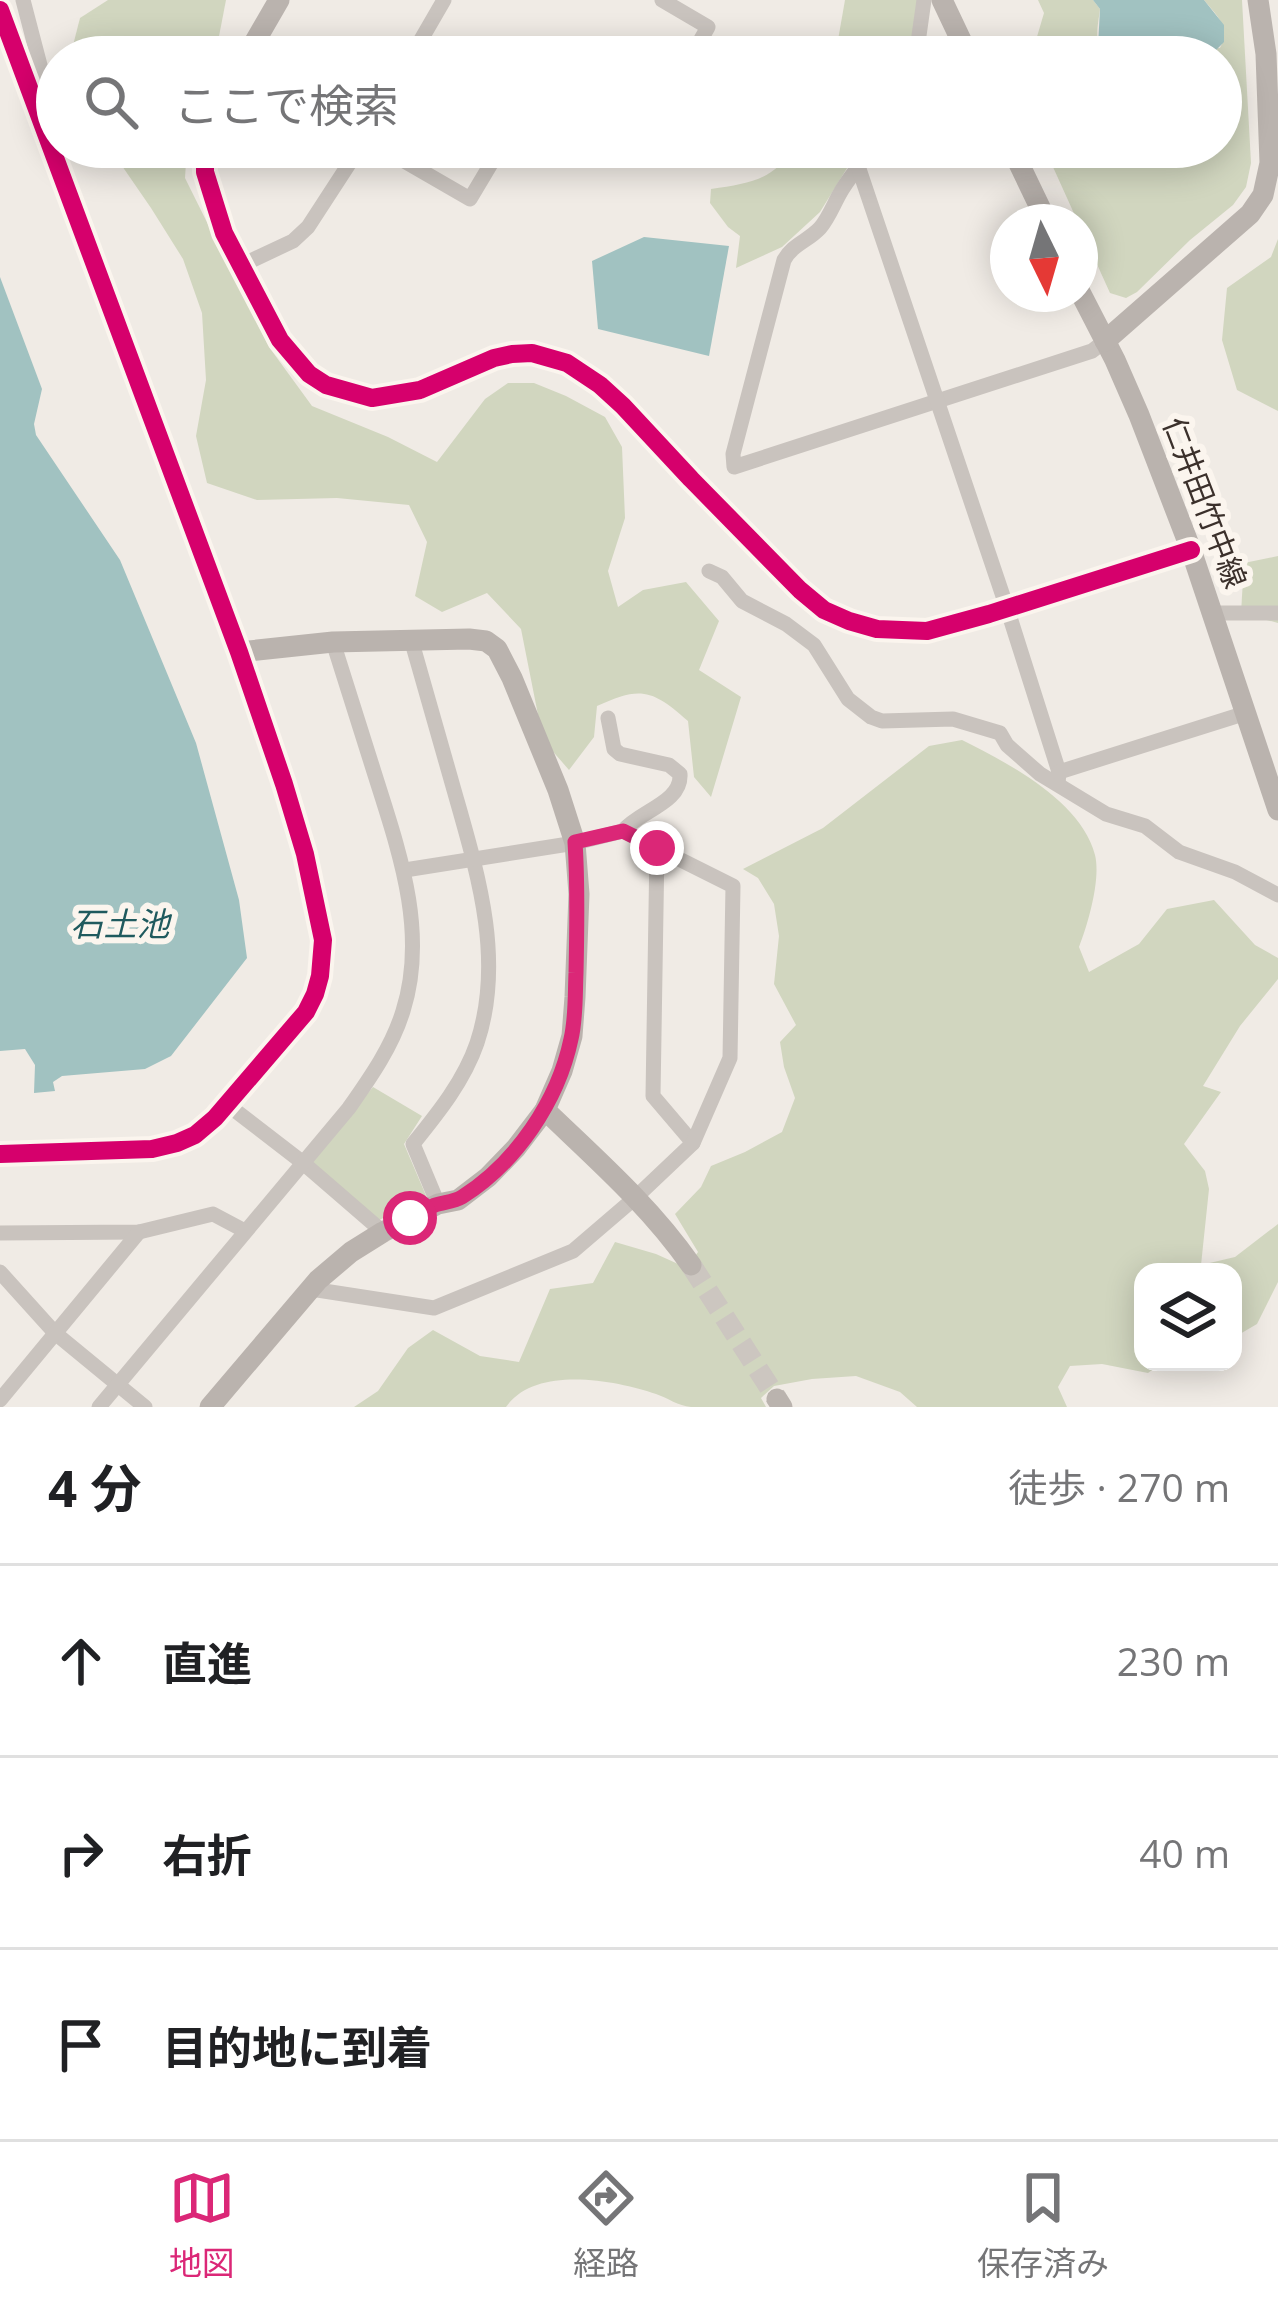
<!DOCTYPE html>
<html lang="ja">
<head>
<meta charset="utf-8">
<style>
  body { margin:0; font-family:"Open Sans","Noto Sans JP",sans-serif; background:#f6f6f6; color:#202124 }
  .controls { position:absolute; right:36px; bottom:36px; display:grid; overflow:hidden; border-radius:24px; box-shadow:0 6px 30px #0003 }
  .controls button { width:108px; height:108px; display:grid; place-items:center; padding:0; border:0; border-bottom:3px solid #e0e0e0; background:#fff; color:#202124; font:60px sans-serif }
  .compass { position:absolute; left:990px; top:204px; width:108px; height:108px; border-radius:50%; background:#fff; box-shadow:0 6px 30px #0003; rotate:175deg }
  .stop { position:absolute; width:36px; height:36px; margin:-27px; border:9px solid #db2777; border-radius:50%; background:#fff }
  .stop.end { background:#db2777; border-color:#fff; box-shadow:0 3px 12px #0008 }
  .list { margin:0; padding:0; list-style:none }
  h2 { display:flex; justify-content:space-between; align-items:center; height:156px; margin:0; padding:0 48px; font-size:51px }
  h2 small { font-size:39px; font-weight:400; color:#757577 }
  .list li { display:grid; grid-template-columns:78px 1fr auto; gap:36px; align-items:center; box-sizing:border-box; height:192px; padding:0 48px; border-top:3px solid #e0e0e0 }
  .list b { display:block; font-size:45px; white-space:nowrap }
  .list em { font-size:39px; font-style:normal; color:#757577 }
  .icon { flex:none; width:66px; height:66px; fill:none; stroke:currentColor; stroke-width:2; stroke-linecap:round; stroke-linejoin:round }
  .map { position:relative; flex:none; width:1278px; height:1407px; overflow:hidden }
  .search { position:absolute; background:#fff; box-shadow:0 6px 30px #0003; left:36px; right:36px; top:36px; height:132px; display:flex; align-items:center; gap:30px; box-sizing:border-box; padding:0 42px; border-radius:66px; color:#757577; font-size:45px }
  .sheet { height:732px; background:#fff }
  nav { display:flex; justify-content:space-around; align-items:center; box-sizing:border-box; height:168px; border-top:3px solid #e0e0e0; background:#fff; font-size:33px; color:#757577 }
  nav a { display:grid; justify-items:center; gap:6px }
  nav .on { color:#db2777 }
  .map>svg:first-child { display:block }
  .green { fill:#d1d6bf }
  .water { fill:#a1c2c1 }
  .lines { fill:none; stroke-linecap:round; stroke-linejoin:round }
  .secondary-tunnel { stroke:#ccc6c0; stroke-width:21; stroke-dasharray:21 10; stroke-linecap:butt }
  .street { stroke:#c9c3be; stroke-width:15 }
  .secondary { stroke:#bab3ae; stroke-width:21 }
  .cycleway-casing { stroke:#fbf5ee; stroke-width:26 }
  .cycleway { stroke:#d6006c; stroke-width:18 }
  .route { stroke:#db2777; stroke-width:15 }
  .labels { text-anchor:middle; stroke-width:12; stroke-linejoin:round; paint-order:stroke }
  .street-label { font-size:30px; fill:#3b302b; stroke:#fbf5ee }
  .water-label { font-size:33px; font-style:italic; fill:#1f5a5e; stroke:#fbf5ee }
</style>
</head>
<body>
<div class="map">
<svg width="1278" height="1407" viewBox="0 0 1278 1407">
  <rect width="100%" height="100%" fill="#f0ebe5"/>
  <!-- green -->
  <g class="green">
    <path d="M108,0h118l-11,57h-145l10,-39z"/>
    <path d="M845,0h73l-9,57h-74z"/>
    <path d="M1038,0h55l7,9c-2,16 -7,36 5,48h-74l13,-44z"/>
    <path d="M1204,0h38l9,163 -5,24 -13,18 -43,35 -53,52 -11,6 -16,-5 -57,-126 4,-20h164v-90h-48l6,-7 41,-2c11,-21 -3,-32 -16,-48z"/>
    <path d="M109,147h78l-2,31 84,169 43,59 76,31 49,25 48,-63 23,-16h26l32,13 39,21 17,30 3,71 -17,53 10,36 25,-17 43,-8 33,39 -20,49 42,27 -30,100 -17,-20 -6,-56c-36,-32 -48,-35 -91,-15l-3,31 -25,33 -26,-30 -22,-111 -34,-36 -45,19 -27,-16 12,-54 -18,-37 -72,-7 -80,2 -50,-17 -11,-47 10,-56 -4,-67 -19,-54 -32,-51z"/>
    <path d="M795,147h65l-40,65 -38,35 -46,21 4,-32 -12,-9 -18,-24 1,-14c39,-6 61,-8 84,-42z"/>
    <path d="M1278,239v172l-41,-21 -15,-50 5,-52 44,-31z"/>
    <path d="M1278,556v67l-37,-10 3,-50z"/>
    <path d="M962,740c46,23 119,61 133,115 6,24 -7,69 -16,92l10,25 50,-28 28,-35 47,-9 41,45 23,13v21l-38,47 -37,60 18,6 -37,52 21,27 4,18 -8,76 34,-8 43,-33v58l-21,42 -24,14v-66h-90v90h20l-15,11 -46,-9 -32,2 -12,21 9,20h-150l-17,-15 -44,-16 -44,3 -38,7 -13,12 5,9c-24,0 -50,0 -75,0 -13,-1 -23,-9 -35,-13 -41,-14 -121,-29 -150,13h-152l24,-16 30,-43 25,-18 47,26 39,6 31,-73 43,-6 22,-41 41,12 31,14 11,-16 -23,-38 26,-27 10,-21 34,-14 37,-20 13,-34 -11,-31 -4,-25 16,-17 -22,-41 5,-48 -5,-32 -16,-26 -15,-9 80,-41 106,-82z"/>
    <path d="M373,1087l49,29 -18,28 23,54 -48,22 -70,-58z"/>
  </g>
  <!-- water -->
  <g class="water">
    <path d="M1093,0h111l20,25v17l-12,12 -21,-6 -12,2 -6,7h-68l-7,-11 2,-37z"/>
    <path d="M644,237l85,9 -20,110 -111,-27 -6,-68z"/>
    <path d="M0,277l42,112 -8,35 2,11 84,125 76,183 43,157 8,58 -76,98 -26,13 -83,7 -9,6 2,9 -21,2 1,-28 -10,-16 -25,2z"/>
  </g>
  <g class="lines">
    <!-- secondary-tunnel -->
    <path class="secondary-tunnel" d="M691,1265l86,134"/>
    <!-- street -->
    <g class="street">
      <path d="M23,0l18,69 15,29 -2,4 -17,8"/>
      <path d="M662,0l46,27 -17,30"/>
      <path d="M411,57l33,-57"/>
      <path d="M916,57l8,-57"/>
      <path d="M380,147l90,52 31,-52"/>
      <path d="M634,147h5"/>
      <path d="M872,147c-10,17 -24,31 -33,48 -6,11 -11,24 -19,33 -12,13 -27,16 -36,32l-51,194 1,13 358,-116 13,-10"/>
      <path d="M859,169l148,439 52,164 -1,12"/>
      <path d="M242,265l51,-24 15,-14 52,-80"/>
      <path d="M709,571l13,6 20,24 44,23 28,21 34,54 23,18 11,4 71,-2 47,14 7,12 33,29 66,40 39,12 34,26 56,20 43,23"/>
      <path d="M1213,613h65"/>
      <path d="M411,639c14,50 29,101 43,151 23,81 51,169 23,253 -13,38 -39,70 -64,101l25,60"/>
      <path d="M608,718l6,31 6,5 49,11 11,9c2,29 -41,37 -57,57"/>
      <path d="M1059,772l187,-59"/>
      <path d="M657,848l-4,248 40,47"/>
      <path d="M228,1105l74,57 81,70"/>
      <path d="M0,1233l139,-1 74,-18 32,17"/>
      <path d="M0,1272l55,61 90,74"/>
      <path d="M311,1289l123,19 139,-57 63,-54 57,-54 37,-85 3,-172 -110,-55 -48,12 -170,27"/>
      <path d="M0,1400l139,-168"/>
      <path d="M99,1407l250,-299c21,-30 43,-61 54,-97 25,-79 -4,-160 -28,-236 -14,-44 -28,-89 -42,-133"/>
    </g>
    <!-- secondary -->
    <g class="secondary">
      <path d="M942,0l27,57"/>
      <path d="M0,10l239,642 45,132 21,70 18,86 -3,36 -5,18 -9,18 -91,106 -20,17 -18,8 -25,6 -152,5"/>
      <path d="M246,57l33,-57"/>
      <path d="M205,147v25l19,61 56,107 29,34 17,11 46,13 48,-8 74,-32 18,-4 20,-1 35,10 33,22 23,21 68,73 109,111 24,20 25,11 28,8 50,2 62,-17 202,-64"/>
      <path d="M1011,147l36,75"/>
      <path d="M1080,292l35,68 24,55 52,135 87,260"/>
      <path d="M1105,341l145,-127 13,-19 7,-32 -4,-109 -8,-54"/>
      <path d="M545,1110c51,49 105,96 146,155"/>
      <path d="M777,1399l5,8"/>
      <path d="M210,1407l108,-127 33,-28 32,-20 55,-28 20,-4 30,-23 28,-29 29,-38 17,-39 10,-35 3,-39 4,-103 -4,-51 -17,-53 -46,-112 -15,-29 -11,-8 -17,-2 -136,3 -94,10"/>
    </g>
    <!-- cycleway casing -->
    <g class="cycleway-casing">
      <g id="cycleway">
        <path d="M0,10l239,642 45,132 21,70 18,86 -3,36 -5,18 -9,18 -91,106 -20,17 -18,8 -25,6 -152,5"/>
        <path d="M205,147v25l19,61 56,107 29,34 17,11 46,13 48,-8 74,-32 18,-4 20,-1 35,10 33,22 23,21 68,73 109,111 24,20 25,11 28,8 50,2 62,-17 202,-64"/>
      </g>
    </g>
    <!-- cycleway -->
    <use href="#cycleway" class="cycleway"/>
  </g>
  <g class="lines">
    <!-- route -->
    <path class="route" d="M410,1218c9,-4 17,-9 25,-13 9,-3 19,-3 27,-8 54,-34 96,-96 109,-158 5,-21 4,-44 5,-66 1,-44 2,-86 -1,-131l48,-11 34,17"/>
  </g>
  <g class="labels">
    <!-- street labels -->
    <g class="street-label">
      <text transform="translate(1204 503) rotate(69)" y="10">仁井田竹中線</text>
    </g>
    <!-- water labels -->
    <g class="water-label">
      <text x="120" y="936">石土池</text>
    </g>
  </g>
</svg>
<div class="controls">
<button><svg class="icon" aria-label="layers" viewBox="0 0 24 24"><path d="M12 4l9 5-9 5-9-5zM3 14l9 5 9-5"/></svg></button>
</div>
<svg class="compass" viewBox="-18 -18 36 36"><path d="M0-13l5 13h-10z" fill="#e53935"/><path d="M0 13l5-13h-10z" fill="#757577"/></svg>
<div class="stop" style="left:410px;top:1218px"></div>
<div class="stop end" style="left:657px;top:848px"></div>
<div class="search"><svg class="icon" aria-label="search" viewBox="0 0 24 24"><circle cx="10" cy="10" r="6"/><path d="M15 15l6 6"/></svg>ここで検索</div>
</div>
<section class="sheet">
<h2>4 分<small>徒歩 · 270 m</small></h2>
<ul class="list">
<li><svg class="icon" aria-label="ahead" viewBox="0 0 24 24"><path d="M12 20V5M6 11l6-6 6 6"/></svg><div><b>直進</b></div><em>230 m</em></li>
<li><svg class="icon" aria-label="right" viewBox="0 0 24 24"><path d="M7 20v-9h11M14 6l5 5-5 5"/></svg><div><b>右折</b></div><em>40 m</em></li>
<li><svg class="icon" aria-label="arrive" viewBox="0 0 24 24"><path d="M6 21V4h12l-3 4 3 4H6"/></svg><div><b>目的地に到着</b></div></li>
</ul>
</section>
<nav>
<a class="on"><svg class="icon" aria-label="map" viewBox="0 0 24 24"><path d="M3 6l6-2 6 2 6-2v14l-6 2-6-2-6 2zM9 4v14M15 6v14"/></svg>地図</a>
<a><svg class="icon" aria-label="directions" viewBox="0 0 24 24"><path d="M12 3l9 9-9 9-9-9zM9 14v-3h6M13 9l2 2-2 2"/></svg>経路</a>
<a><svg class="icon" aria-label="saved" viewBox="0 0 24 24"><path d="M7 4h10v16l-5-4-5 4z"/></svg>保存済み</a>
</nav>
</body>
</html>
